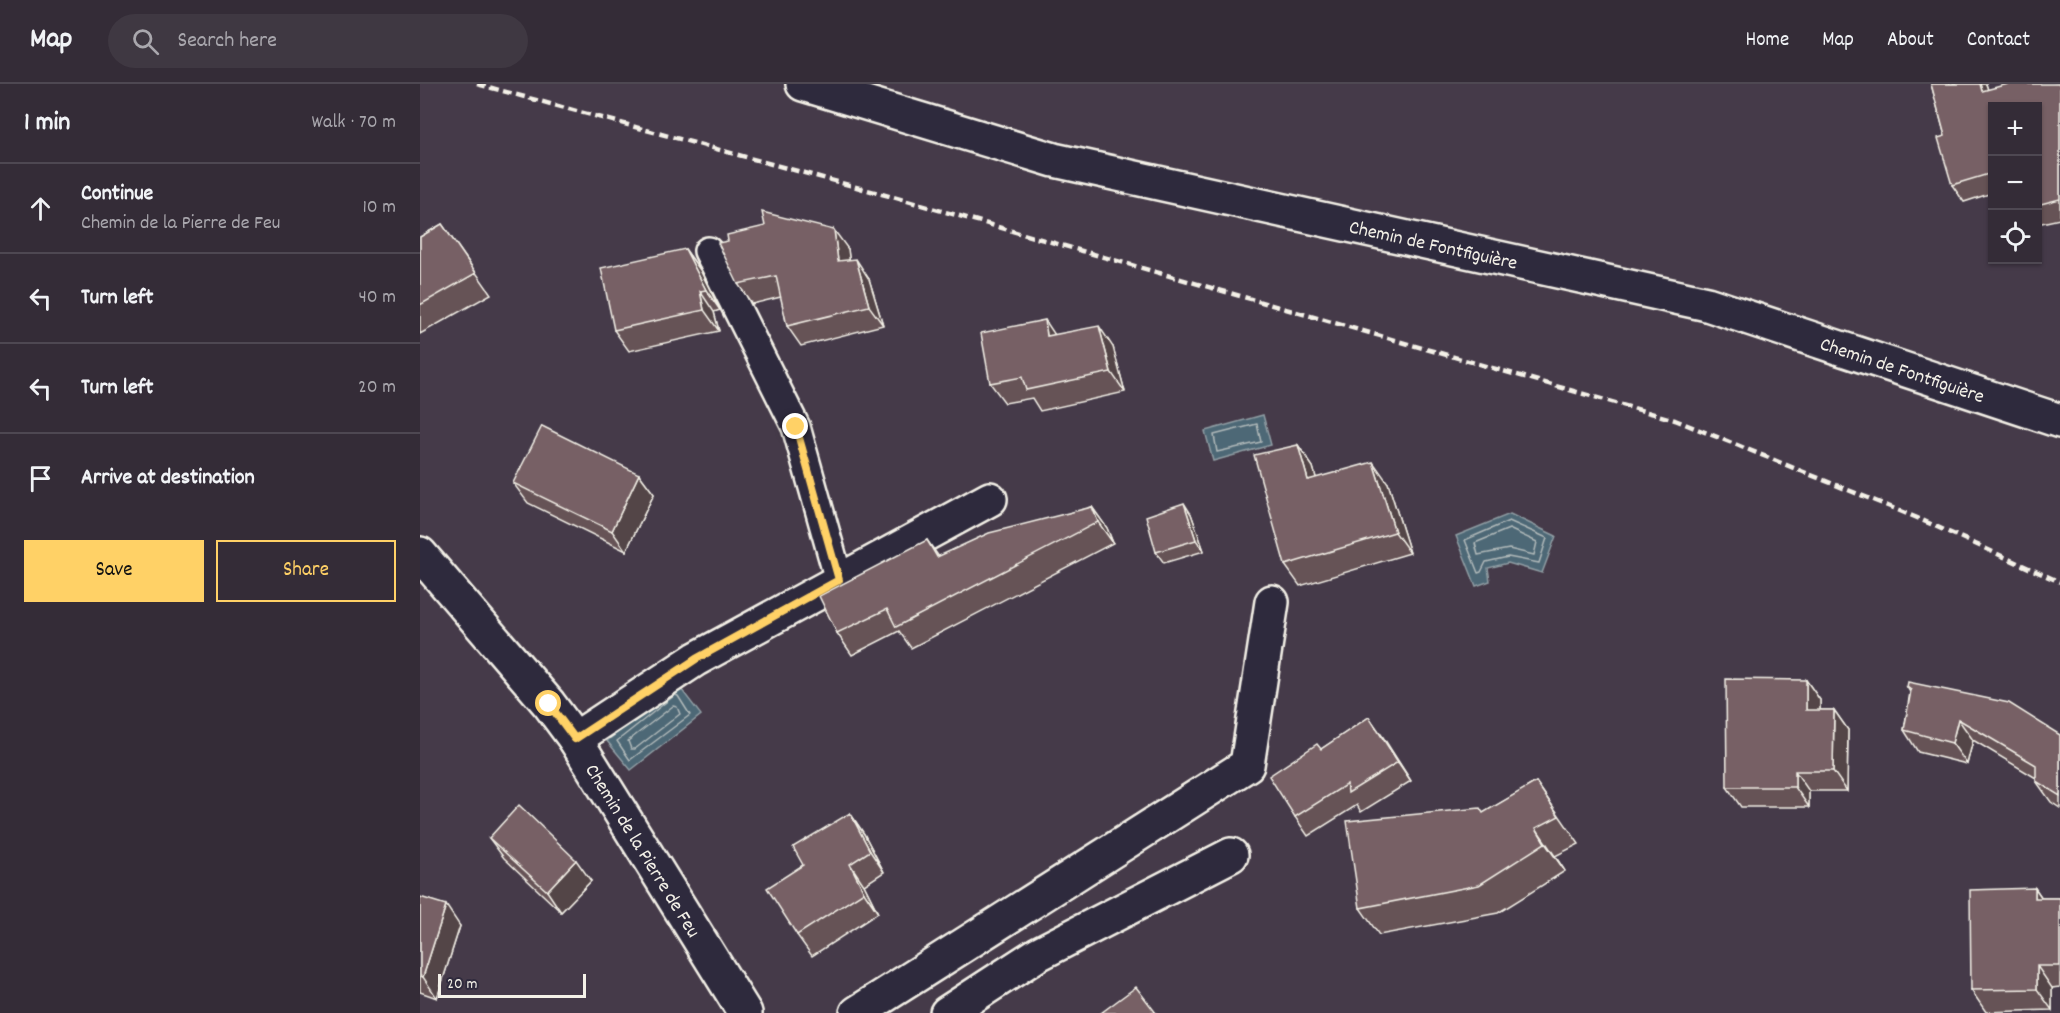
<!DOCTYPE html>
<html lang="en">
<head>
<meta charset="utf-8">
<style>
  body { margin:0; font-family:Dekko,sans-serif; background:#3f3842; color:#f1f3f6 }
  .controls { position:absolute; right:18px; top:18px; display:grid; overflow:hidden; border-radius:0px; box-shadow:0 2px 4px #0004 }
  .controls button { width:54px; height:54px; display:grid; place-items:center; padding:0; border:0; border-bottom:2px solid #4e4852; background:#342c37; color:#f1f3f6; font:30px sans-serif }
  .scale { position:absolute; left:18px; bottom:15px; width:148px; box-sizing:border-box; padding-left:6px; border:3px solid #f4f1e8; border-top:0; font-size:16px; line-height:21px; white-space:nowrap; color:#f4f1e8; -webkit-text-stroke:4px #2f2a3d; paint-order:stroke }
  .stop { position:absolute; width:18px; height:18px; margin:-14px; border:4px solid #ffd166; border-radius:50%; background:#fff }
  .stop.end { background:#ffd166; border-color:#fff; box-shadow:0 2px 6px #0008 }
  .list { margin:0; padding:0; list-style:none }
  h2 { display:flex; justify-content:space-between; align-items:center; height:78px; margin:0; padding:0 24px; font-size:26px }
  h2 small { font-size:20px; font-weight:400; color:#a9a7ad }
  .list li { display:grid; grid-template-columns:39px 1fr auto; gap:18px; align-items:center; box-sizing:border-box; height:90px; padding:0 24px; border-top:2px solid #4e4852 }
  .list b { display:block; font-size:22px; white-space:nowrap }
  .list p { margin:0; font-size:20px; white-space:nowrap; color:#a9a7ad }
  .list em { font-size:20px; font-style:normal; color:#a9a7ad }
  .actions { display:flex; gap:12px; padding:18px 24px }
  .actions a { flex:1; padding:14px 0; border:2px solid #ffd166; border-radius:0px; text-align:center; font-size:21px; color:#ffd166 }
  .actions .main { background:#ffd166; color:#111 }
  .icon { flex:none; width:33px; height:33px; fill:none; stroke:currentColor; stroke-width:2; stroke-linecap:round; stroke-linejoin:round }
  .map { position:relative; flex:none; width:1640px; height:929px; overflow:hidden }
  header { display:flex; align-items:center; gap:36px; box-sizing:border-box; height:84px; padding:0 30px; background:#342c37; border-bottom:2px solid #4e4852 }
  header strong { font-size:28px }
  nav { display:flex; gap:33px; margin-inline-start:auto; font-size:21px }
  .search { width:420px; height:54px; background:#3f3842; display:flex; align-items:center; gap:15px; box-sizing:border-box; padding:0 21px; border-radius:33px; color:#a9a7ad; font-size:22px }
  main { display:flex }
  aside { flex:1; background:#342c37 }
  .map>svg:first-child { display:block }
  .water { fill:#4d6776; stroke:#909ea4; stroke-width:1.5 }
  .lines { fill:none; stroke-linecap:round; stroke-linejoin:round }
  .shore { stroke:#b1baba; stroke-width:1.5 }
  .lane-casing { stroke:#f4f1e8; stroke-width:32 }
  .street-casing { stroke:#f4f1e8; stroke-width:38 }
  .lane { stroke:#2f2a3d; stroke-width:27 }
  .street { stroke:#2f2a3d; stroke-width:33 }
  .rail { stroke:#f4f1e8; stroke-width:4.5; stroke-dasharray:9 4.5; stroke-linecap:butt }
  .wall { fill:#665357; stroke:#f4f1e8; stroke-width:1.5 }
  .shaded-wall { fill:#534447; stroke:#f4f1e8; stroke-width:1.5 }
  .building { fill:#776165; stroke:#f4f1e8; stroke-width:1.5 }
  .route { stroke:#ffd166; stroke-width:8 }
  .labels { text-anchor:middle; stroke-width:4.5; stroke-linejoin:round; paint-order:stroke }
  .street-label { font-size:20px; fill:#f4f1e8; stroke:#2f2a3d }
</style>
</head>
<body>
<header>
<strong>Map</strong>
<div class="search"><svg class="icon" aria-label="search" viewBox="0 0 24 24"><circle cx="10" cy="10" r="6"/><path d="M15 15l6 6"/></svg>Search here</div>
<nav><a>Home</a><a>Map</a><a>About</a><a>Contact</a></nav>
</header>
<main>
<aside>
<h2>1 min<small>Walk · 70 m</small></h2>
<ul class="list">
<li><svg class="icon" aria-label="ahead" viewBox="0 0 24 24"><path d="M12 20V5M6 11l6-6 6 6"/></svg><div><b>Continue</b><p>Chemin de la Pierre de Feu</p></div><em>10 m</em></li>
<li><svg class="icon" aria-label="left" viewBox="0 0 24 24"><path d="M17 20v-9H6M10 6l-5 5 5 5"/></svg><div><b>Turn left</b></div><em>40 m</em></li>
<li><svg class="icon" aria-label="left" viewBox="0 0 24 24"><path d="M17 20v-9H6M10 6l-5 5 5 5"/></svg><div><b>Turn left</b></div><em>20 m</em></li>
<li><svg class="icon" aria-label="arrive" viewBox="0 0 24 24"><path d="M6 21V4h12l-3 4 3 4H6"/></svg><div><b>Arrive at destination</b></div></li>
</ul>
<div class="actions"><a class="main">Save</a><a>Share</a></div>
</aside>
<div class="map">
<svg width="1640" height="929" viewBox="0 0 1640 929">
  <rect width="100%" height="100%" fill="#453a49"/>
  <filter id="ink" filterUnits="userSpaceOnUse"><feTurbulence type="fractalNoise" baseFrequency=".0167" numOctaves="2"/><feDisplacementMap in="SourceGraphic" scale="12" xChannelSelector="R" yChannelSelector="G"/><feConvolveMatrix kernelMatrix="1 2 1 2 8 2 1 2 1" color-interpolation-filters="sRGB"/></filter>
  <g filter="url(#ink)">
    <!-- water -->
    <g class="water">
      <path d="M843,331l8,30 -58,16 -8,-30z"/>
      <path d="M1090,430l46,22 -14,37 -34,-10 -20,5 2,13 -14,5 -20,-50z"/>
      <path d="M258,601l23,30 -70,55 -24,-29z"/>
    </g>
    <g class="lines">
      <!-- shore -->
      <g class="shore">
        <path d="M837,340l4,18 -44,10 -3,-17z"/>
        <path d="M1089,437l38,17 -8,25 -31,-6 -22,5 -5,10 -3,1 -13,-33z"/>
        <path d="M1089,445l28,13 -3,13 -25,-6 -31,6 -3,-12z"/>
        <path d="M255,611l3,1 12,19 -60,45 -13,-19z"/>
        <path d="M253,622l4,1 3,7 -45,35h-4l-3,-8z"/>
      </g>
      <!-- lane casing -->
      <g class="lane-casing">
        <path id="lane" d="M288,167l88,176 43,153"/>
      </g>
      <!-- street casing -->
      <g class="street-casing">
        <g id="street">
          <path id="s1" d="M383,0l251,76 653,144 353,117"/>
          <path id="s2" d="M0,470l129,150 26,35 170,274"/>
          <path d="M155,655l121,-80 294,-160"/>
          <path d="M437,929l390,-248 25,-163"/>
          <path d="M527,929l91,-59 193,-99"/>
        </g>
      </g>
      <!-- lane -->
      <use href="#lane" class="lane"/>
      <!-- street -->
      <use href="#street" class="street"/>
      <!-- rail -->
      <path class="rail" d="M57,0l416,113 782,223 240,97 145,65"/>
    </g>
    <!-- wall -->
    <g class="wall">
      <path d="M1511,0h55l2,6 72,-6v135l-23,5v-118h-45v87l-28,9 -12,-17 -7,-49z"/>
      <path d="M22,140l49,70 -71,40v-97z"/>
      <path d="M265,165l15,21 20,40 -6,2 5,19 -90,20 -15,-21z"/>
      <path d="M428,165l1,11 20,19 14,46 -82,21 -14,-20 -6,-29 -29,7 -14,-20z"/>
      <path d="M635,251l58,12 12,45 -85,19 -8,-13 -27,5 -15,-20z"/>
      <path d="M878,361l15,22 3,11 72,5 22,70 -110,33 -15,-21z"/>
      <path d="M219,390l15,20 -28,57 -98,-48 -15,-20z"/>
      <path d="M672,423l15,21 6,15 -202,105 -12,-17 -47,24 -15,-22 90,-93 12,17z"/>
      <path d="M771,430l13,37 -40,12 -8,-11z"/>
      <path d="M1386,596l14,20v10h14l14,20 -1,61h-38v16h-68l-14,-20z"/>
      <path d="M1487,603l153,48v73l-9,-6 -15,-21v-3l-63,-38 -6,24 -49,-12 -14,-22 6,-38z"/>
      <path d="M949,633l42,64 -50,31 -4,-7 -49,31 -13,-19 26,-68z"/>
      <path d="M1116,698l43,62 -24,12 10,15 -67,42 -119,22 -19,-27 123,-95z"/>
      <path d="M430,729l14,21 20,38 -20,13 14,28 -66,43 -15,-21 6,-70z"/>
      <path d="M69,754l102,43 -30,31 -57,-54z"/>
      <path d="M1615,804l7,10h18v89l-8,1v22l-66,2 -15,-22z"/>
      <path d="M0,813l40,29 -23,72 -17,-6z"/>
    </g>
    <!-- shaded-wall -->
    <g class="shaded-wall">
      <path d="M1560,0h6l7,22 -11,-15z"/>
      <path d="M414,146l14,19 4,31 -14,-19z"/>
      <path d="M265,165l15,21 20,40 -14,-20z"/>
      <path d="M436,175l13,20 14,46 -14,-19z"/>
      <path d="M280,207l14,21 5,19 -15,-21z"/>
      <path d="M625,236l14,21 -12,-5z"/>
      <path d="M679,242l14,21 12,45 -14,-20z"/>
      <path d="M878,361l15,22 10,35 -15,-22z"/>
      <path d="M953,378l15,21 22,70 -15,-21z"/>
      <path d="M219,390l15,20 -28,57 -14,-20z"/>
      <path d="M764,419l7,11 13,37 -8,-11z"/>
      <path d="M672,423l15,21 6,15 -15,-21z"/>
      <path d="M1386,596l14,20v30l-14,-20z"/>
      <path d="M1414,626l14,20 -1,61 -14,-20z"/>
      <path d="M949,633l14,20 28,44 -13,-19z"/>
      <path d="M1538,635l15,21 -6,24 -15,-21z"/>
      <path d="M1375,687l14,20v16l-14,-20z"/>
      <path d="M430,729l14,21 20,38 -14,-21z"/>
      <path d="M1116,744l19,28 10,15 -20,-28z"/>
      <path d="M156,776l15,21 -30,31 -14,-21z"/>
      <path d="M430,780l14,21 14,28 -14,-21z"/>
      <path d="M1615,804l15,22 -15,-12z"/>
      <path d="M26,821l14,21 -23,72 -14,-21z"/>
      <path d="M1617,882l15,22v22l-15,-21z"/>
    </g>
    <!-- building -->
    <g class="building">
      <path d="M1511,0h49l2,7 26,-7h52v115l-23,6v-99h-45v67l-40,12 -14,-47 7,-2z"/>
      <path d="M342,128l72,18 4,31 18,-2 13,47 -82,20 -11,-50 -38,8 -20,-41 10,-2 -1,-6 38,-9z"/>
      <path d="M22,140l34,49 -56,32v-68z"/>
      <path d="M265,165l21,41 -6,1 4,19 -90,20 -13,-62z"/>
      <path d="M625,236l2,16 52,-10 12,46 -85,18 -4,-13 -32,6 -9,-50z"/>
      <path d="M122,342l97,48 -27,57 -99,-48z"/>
      <path d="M878,361l10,35 65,-18 22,70 -110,33 -31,-110z"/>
      <path d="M764,419l12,37 -40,12 -10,-36z"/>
      <path d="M672,423l6,15 -202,105 -9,-18 -50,24 -18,-37 108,-56 10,17 52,-24z"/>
      <path d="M1306,595l80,1v30h28l-1,61h-38v16h-68z"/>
      <path d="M1488,598l101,21 51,32v61l-24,-15v-16l-78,-46 -6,24 -48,-13 7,-40 -4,-3z"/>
      <path d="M949,633l29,45 -50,31 -1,-9 -52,33 -26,-41 48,-32 4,5z"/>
      <path d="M1116,698l23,34 -23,12 9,15 -66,42 -119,23 -13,-87 133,-13 3,5z"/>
      <path d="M99,721l57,55 -29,31 -58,-53z"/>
      <path d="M430,729l20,38 -20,13 14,28 -67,43 -30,-47 36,-23 -10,-18z"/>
      <path d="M1615,804v10h25v68h-23v23l-66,1 -1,-100z"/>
      <path d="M0,813l26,8 -23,72 -3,-1z"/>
      <path d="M716,903l20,26h-55z"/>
    </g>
  </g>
  <g class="lines" filter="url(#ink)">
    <!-- route -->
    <path class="route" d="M129,620l26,35 121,-80 143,-79 -43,-153"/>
  </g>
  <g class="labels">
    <!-- street labels -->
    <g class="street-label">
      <text dy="7" stroke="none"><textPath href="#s1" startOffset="651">Chemin de Fontfiguière</textPath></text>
      <text dy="7" stroke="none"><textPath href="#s1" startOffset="1137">Chemin de Fontfiguière</textPath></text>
      <text dy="7" stroke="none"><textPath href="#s2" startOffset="372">Chemin de la Pierre de Feu</textPath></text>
    </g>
  </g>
</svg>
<div class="controls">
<button>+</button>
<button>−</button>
<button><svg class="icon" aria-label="locate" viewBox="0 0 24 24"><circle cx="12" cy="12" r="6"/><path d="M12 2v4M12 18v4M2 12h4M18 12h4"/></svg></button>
</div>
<div class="scale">20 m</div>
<div class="stop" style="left:129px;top:620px"></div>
<div class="stop end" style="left:376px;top:343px"></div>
</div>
</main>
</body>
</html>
